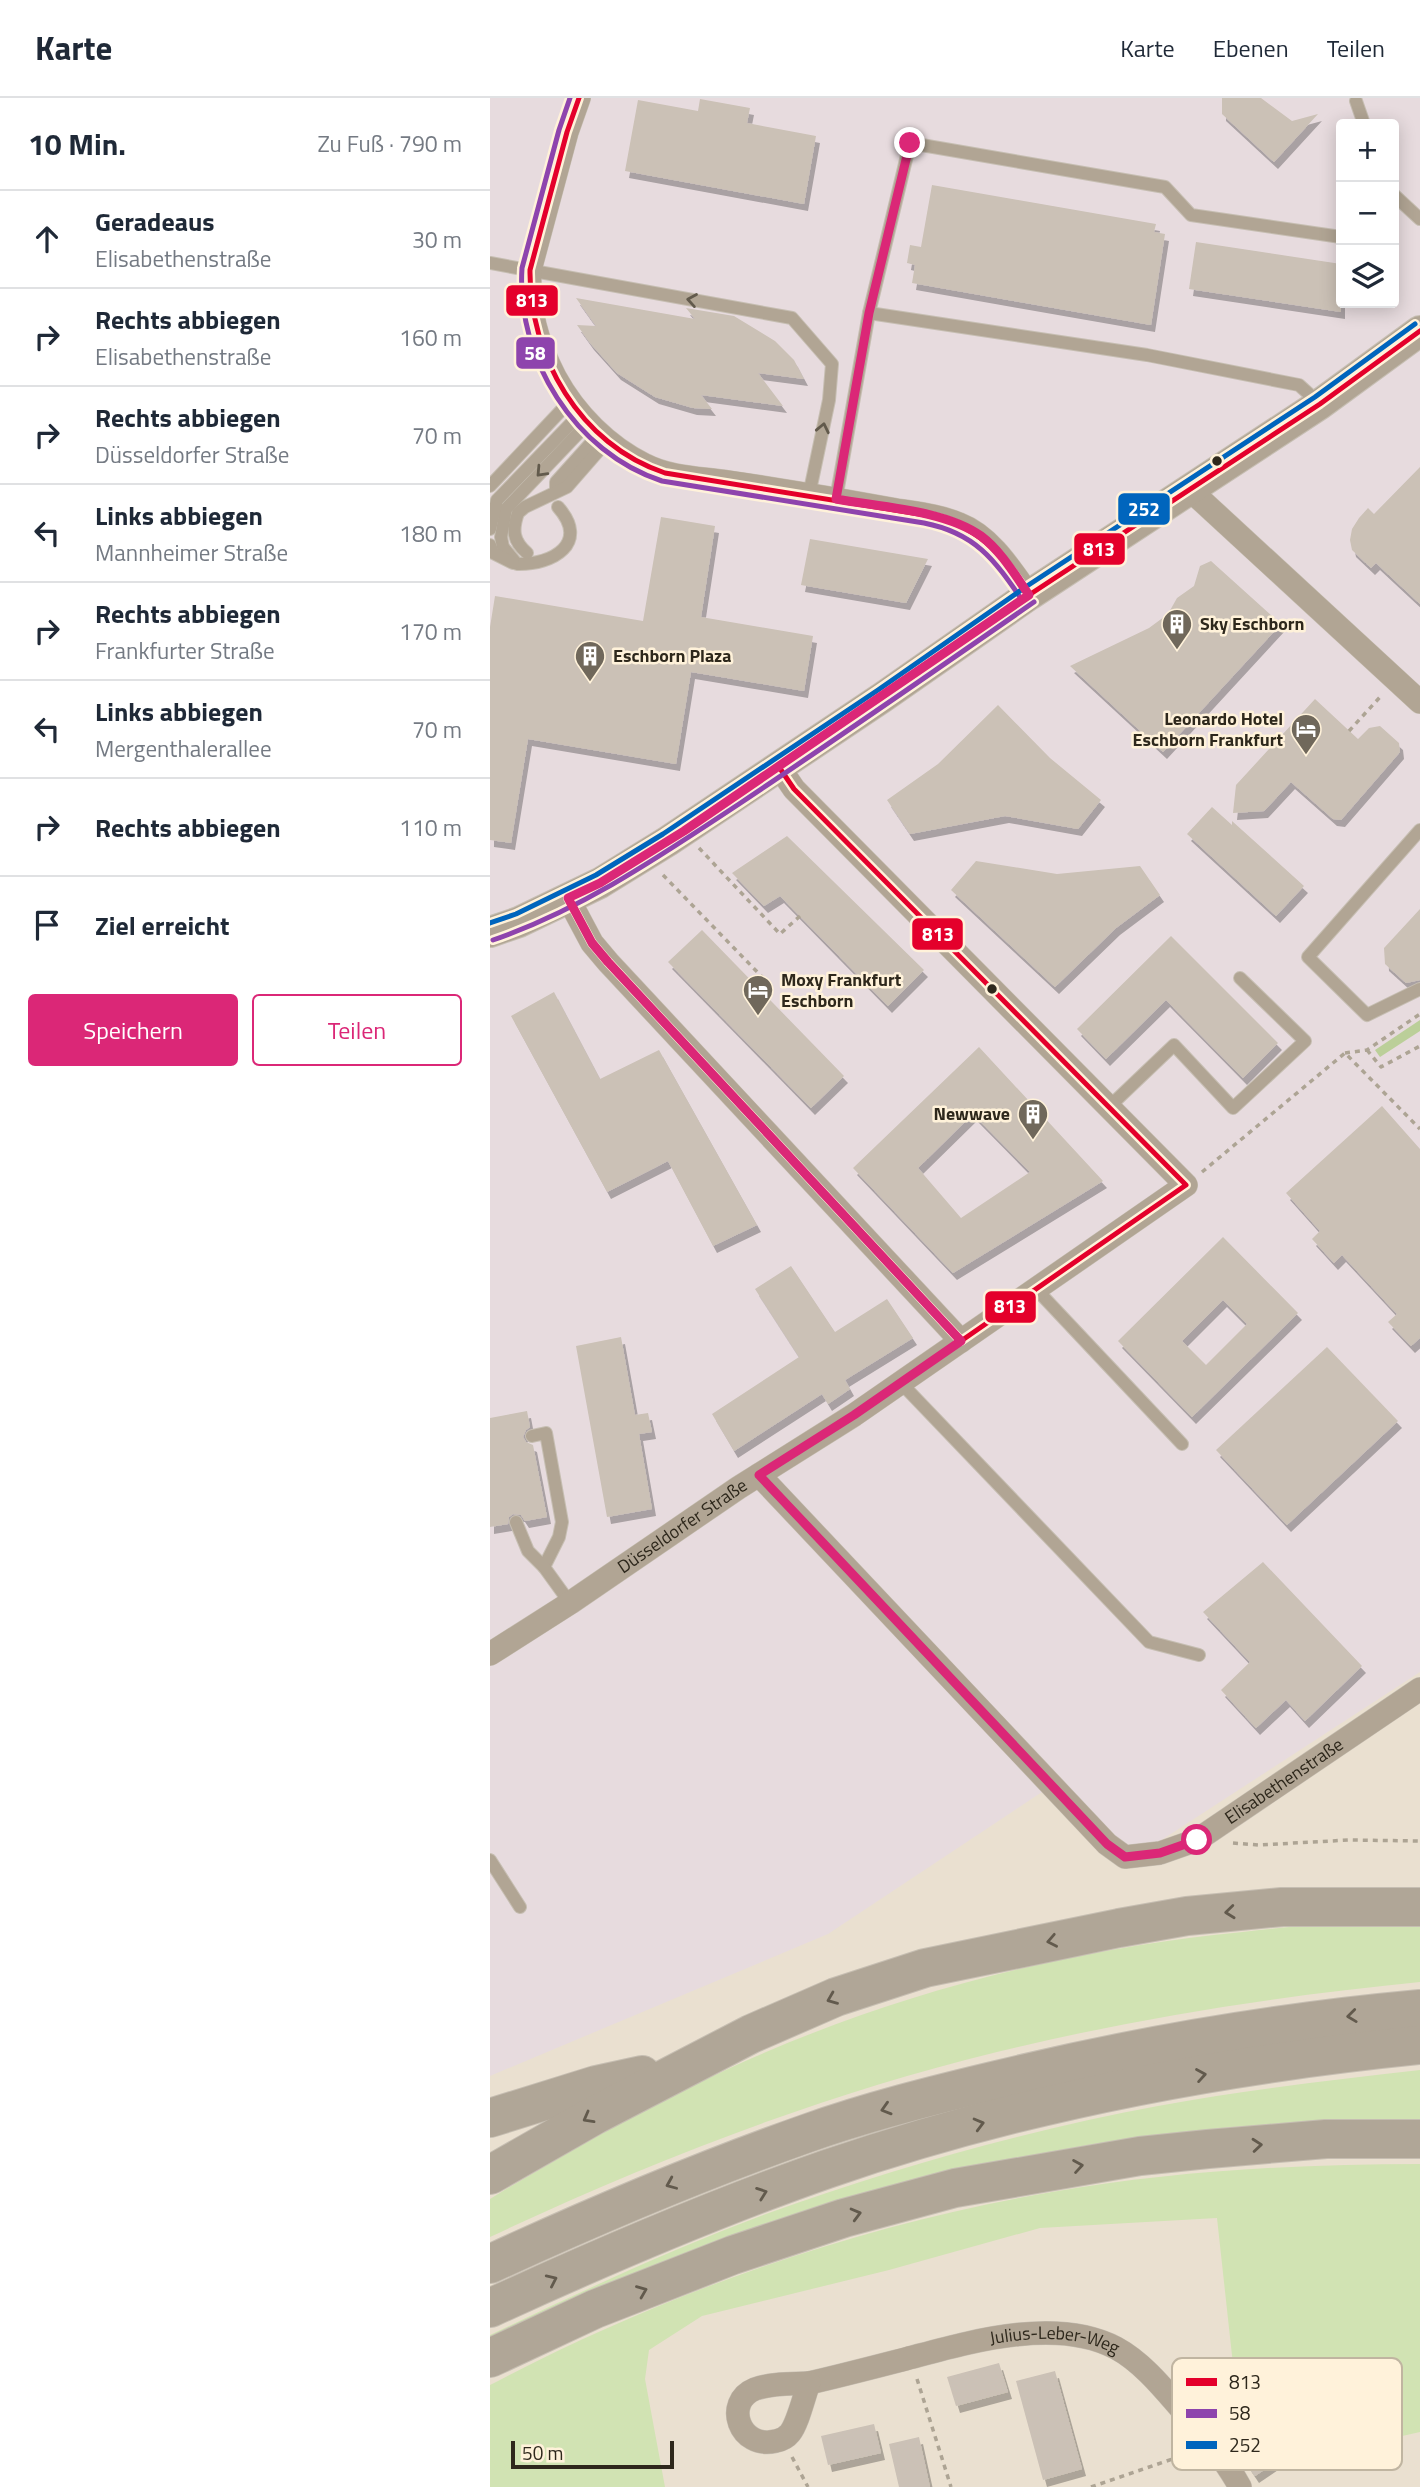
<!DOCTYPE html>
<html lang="de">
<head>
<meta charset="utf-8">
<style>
  body { margin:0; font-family:"Titillium Web",sans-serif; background:#f2f2f3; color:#1f2937 }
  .controls { position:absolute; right:21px; top:21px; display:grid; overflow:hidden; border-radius:7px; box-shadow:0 4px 18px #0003 }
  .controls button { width:63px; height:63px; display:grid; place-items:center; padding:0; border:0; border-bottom:2px solid #e0e1e3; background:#fff; color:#1f2937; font:35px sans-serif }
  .scale { position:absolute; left:21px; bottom:18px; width:163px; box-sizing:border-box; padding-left:7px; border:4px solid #2e281c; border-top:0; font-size:19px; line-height:24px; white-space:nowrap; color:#2e281c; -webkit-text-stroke:5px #fff2da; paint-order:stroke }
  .stop { position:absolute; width:21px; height:21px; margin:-16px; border:5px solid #db2777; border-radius:50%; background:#fff }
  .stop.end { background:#db2777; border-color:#fff; box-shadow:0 2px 7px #0008 }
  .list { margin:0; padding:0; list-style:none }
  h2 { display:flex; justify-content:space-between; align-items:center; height:91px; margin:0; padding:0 28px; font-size:30px }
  h2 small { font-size:23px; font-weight:400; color:#747a83 }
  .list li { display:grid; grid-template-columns:46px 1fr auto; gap:21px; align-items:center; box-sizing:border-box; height:98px; padding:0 28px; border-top:2px solid #e0e1e3 }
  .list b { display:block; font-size:26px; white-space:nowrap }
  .list p { margin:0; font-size:23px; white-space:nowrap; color:#747a83 }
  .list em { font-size:23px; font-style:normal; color:#747a83 }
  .actions { display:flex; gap:14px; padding:21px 28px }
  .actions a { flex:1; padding:16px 0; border:2px solid #db2777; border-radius:7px; text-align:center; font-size:24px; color:#db2777 }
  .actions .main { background:#db2777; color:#fff }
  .icon { flex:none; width:38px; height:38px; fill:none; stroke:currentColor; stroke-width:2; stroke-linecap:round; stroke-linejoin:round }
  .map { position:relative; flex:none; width:930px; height:2389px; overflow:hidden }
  header { display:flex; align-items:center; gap:42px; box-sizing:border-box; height:98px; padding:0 35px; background:#fff; border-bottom:2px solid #e0e1e3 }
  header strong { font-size:33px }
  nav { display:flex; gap:38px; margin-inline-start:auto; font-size:24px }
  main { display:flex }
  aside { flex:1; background:#fff }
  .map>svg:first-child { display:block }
  .commercial { fill:#e7dbde; fill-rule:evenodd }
  .green { fill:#d1e3b3 }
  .forest { fill:#bbcf99 }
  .building { fill:#cbc1b6; fill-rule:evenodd; filter:url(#shadow) }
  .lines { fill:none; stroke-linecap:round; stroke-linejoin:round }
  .service-casing { stroke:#c6beb2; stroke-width:14 }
  .minor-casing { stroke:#c6beb2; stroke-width:24 }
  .tertiary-casing { stroke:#c6beb2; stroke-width:32 }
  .motorway-casing { stroke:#c6beb2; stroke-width:40 }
  .path { stroke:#ada494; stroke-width:3.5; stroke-dasharray:5 5; stroke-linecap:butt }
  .service { stroke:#b1a594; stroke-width:12 }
  .minor { stroke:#b1a594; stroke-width:23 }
  .tertiary { stroke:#b1a594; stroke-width:30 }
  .motorway { stroke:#b0a697; stroke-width:38 }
  .bus-1-casing { stroke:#fff2da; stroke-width:10 }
  .bus-2-casing { stroke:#fff2da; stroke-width:10 }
  .bus-3-casing { stroke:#fff2da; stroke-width:10 }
  .bus-1 { stroke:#e4002b; stroke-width:5 }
  .bus-2 { stroke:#8e44ad; stroke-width:5 }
  .bus-3 { stroke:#0065bd; stroke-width:5 }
  .oneway { stroke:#625a4c }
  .oneway2 { stroke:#625a4d }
  .route { stroke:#db2777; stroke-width:9 }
  .bus-dot { fill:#2e281c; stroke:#fff2da; stroke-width:2.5 }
  .labels { text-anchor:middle; stroke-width:5; stroke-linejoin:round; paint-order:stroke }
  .poi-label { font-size:18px; font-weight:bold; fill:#2e281c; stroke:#fff2da; text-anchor:start }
  .street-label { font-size:18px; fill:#2e281c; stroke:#fff2da }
  .key { fill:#fff2da; stroke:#c0b5a1; stroke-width:2 }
  .key-label { font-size:19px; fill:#2e281c }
  .line-badge { stroke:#fff2da; stroke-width:2.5 }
  .badge-label { font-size:19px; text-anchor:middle; font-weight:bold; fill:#fff }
</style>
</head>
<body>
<header>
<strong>Karte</strong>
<nav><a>Karte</a><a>Ebenen</a><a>Teilen</a></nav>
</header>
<main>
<aside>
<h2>10 Min.<small>Zu Fuß · 790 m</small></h2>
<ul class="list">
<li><svg class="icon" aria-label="ahead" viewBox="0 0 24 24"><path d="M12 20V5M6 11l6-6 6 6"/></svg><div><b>Geradeaus</b><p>Elisabethenstraße</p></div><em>30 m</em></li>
<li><svg class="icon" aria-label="right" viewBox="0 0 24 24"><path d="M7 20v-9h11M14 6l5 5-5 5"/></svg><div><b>Rechts abbiegen</b><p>Elisabethenstraße</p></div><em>160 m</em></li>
<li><svg class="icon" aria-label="right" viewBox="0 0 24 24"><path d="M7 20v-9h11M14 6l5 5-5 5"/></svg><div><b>Rechts abbiegen</b><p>Düsseldorfer Straße</p></div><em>70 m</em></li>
<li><svg class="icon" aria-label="left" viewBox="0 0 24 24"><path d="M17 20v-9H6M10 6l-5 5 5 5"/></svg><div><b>Links abbiegen</b><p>Mannheimer Straße</p></div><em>180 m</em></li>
<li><svg class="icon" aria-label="right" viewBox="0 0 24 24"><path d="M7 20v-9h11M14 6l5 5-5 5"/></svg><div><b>Rechts abbiegen</b><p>Frankfurter Straße</p></div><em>170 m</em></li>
<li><svg class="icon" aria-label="left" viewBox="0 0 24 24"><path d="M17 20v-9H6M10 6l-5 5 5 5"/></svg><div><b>Links abbiegen</b><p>Mergenthalerallee</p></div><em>70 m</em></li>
<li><svg class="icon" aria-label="right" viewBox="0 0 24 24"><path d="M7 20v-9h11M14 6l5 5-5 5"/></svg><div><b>Rechts abbiegen</b></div><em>110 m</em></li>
<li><svg class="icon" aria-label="arrive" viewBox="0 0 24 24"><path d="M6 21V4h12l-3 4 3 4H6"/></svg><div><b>Ziel erreicht</b></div></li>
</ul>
<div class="actions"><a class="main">Speichern</a><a>Teilen</a></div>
</aside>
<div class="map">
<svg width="930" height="2389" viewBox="0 0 930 2389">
  <defs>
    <filter id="shadow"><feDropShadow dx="4" dy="7" stdDeviation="0" flood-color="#0004"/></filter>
  </defs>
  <rect width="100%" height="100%" fill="#eae0d0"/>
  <!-- commercial -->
  <path class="commercial" d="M0,0h930v1574l-300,195 -75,-77 -217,144 -338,142zM851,26h53v179h-53z"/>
  <!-- green -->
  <g class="green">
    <path d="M930,1826v58c-142,14 -284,36 -423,70 -175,43 -344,108 -507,185v-38l13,-8c61,-36 122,-72 185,-103 165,-82 344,-132 526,-153 33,-3 67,-8 100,-10 35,-1 71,0 106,-1z"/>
    <path d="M930,1972v51l-94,1 -95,5 -138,17 -134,25 -469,171v-5c90,-43 182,-86 276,-121 125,-45 262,-84 392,-108 87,-16 174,-26 262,-36z"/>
    <path d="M930,2066v268l-137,31 -47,-71 -19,-174 -177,10 -151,42 -187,46 -53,34 -4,29 20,108h-175v-102c177,-93 365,-159 562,-193 120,-21 247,-28 368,-28z"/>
  </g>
  <!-- forest -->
  <path class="forest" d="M930,922v11l-40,26 -5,-7z"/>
  <!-- building -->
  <g class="building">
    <path d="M732,0h39l31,23 26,-7 -44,48 -52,-48z"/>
    <path d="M210,1l50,9 -3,15 69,13 -12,68 -179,-33 13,-71 60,11z"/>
    <path d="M442,87l224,39 -2,8 11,2 -14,91 -239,-42 3,-18 -8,-2 3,-18 11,2z"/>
    <path d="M706,144l145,22v48l-152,-23z"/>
    <path d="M86,200l119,21 -9,-11 48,8 41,25 19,19 10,19 -46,-6 25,33 -82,-11 11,14 -19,-1 -38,-11 -38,-24 -27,-30 -13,-18 19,1z"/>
    <path d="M930,369v137l-44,-41 -5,5 -19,-18 -2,-10 2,-11 7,-11 9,-10 6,6z"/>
    <path d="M171,419l54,9 -14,91 112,19 -9,55 -113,-19 -15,92 -148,-25 -17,104 -21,-3v-213l5,-31 148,25z"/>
    <path d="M320,441l118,20 -22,44 -105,-18z"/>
    <path d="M721,463l70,63 -118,128 -93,-86 79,-38 19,-14 9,-16 17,-12 6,-20z"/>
    <path d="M825,601l43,40 11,-11 11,-2 19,17 1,9 -59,68 -8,-1 -42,-37 -27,29 -31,2 3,-28z"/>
    <path d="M508,607l52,53 51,42 -23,29 -73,-13 -95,18 -23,-34 51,-36z"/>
    <path d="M722,709l20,18v-4l72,65 -28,30 -89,-82z"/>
    <path d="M297,738l137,134 -36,36 -108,-110 -16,10 -32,-33z"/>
    <path d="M486,763l81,13 83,-8 20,29 -44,33 -61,59 -104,-97z"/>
    <path d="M930,811v71l-14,3 -21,-19 -1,-16z"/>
    <path d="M212,832l142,146 -33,32 -143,-146z"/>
    <path d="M681,838l107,107 -35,35 -77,-78 -60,59 -29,-30z"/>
    <path d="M64,894l46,87 59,-29 98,175 -44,21 -45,-85 -61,31 -96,-176z"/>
    <path d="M489,949l124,134 -150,92 -100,-105zM483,1016l57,58 -69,46 -43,-50z"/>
    <path d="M892,1008l38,43v189l-9,8 -23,-24 9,-8 -55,-59 -8,8 -22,-24 8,-8 -34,-38z"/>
    <path d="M733,1139l75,76 -106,104 -74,-76zM733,1202l24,24 -41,41 -24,-24z"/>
    <path d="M301,1168l44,66 52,-33 26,39 -68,42 5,9 -22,15 -6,-10 -88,57 -22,-37 87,-57 -44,-68z"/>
    <path d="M131,1239l14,78 13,-2 4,19 -13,2 13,75 -45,8 -31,-171z"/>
    <path d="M837,1249l71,74 -111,104 -71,-75z"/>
    <path d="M37,1313l3,16 -4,3 -3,7 3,5 7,3 14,72 -22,4 -4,-6 -8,-1 -4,3 -1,7 -18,3v-109z"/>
    <path d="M773,1464l99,104 -57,55 -19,-21 -30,28 -35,-38 29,-28 -47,-50z"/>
    <path d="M509,2265l9,29 -52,14 -9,-29z"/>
    <path d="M565,2273l27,98 -39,11 -27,-99z"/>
    <path d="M842,2276l23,34 -100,68 -23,-34z"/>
    <path d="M384,2326l7,29 -53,12 -7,-29z"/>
    <path d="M429,2339l11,50h-31l-10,-43z"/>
  </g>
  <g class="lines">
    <!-- service casing -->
    <g class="service-casing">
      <g id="service">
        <path d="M866,3l8,23"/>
        <path d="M904,97l26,24"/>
        <path d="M0,165l302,55 40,46 -3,36 -20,95"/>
        <path d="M379,215l278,42 152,30 21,19"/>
        <path d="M0,388l80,-85"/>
        <path d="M66,393v-9l44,-49"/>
        <path d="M346,401l33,-186 41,-170 255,44 26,28 150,22"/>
        <path d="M68,409c32,36 -5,58 -41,57l-14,-17 -2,-10 5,-28 82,-86"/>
        <path d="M0,431l7,-29 83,-86"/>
        <path d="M0,447l3,8 20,10"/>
        <path d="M37,455c-14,-12 -15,-23 -9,-40l7,-6 42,-20 41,-47"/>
        <path d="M930,732l-112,127 59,58 53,-26"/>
        <path d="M620,1008l64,-61 59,63 72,-67 -65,-63"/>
        <path d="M546,1191l146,155"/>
        <path d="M411,1285l248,259 50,13"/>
        <path d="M42,1338l14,-3 16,89 -3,15 -15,30"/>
        <path d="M26,1424l12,29 16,16 26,36"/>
        <path d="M0,1762l30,47"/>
      </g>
    </g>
    <!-- minor casing -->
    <g class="minor-casing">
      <g id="minor">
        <path d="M89,0l-12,34 -37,138c-2,40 7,72 25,107 20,37 53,70 90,88 25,13 56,13 83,17 55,8 109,17 163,27 22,4 47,6 68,15 31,12 51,44 70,71"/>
        <path d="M699,391l231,213"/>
        <path d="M78,800l24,45 16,19 353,379"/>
        <path id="s1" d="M269,1377l348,369 18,13 35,-4 37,-13 223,-151"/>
        <path id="s2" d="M0,1556l80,-51 168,-115 116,-73 332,-230 -392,-396 -15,-22"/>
        <path id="s3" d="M319,2285c35,-8 69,-17 104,-26 60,-16 144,-40 203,-9 26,14 47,40 66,62 21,24 43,49 58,77"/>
        <path d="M319,2285c-5,13 -11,40 -19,50 -4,5 -9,7 -14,8 -37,9 -53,-39 -21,-52 17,-6 37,-5 54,-6z"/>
      </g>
    </g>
    <!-- tertiary casing -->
    <g class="tertiary-casing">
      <path id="tertiary" d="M0,834l29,-10 81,-39 68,-42 215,-144 146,-102 291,-191 100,-73"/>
    </g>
    <!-- motorway casing -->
    <g class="motorway-casing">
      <g id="motorway">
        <path d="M0,2020l106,-33 46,-10"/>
        <path d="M0,2077l105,-60 156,-81 85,-37 89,-29 194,-40 68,-12 95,-9h138"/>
        <path d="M0,2166c104,-48 210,-93 318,-131 62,-22 126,-38 189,-53 139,-34 280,-58 423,-71"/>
        <path d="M0,2210c111,-51 222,-99 337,-139 191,-66 392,-104 593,-124"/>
        <path d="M0,2260l105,-49 138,-54 111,-37 111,-30 185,-32 68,-7 118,-10h94"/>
      </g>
    </g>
    <!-- path -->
    <g class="path">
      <path d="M859,633l32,-35"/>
      <path d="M209,750l81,86 20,-18"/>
      <path d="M173,777l103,106 -7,8"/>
      <path d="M877,952l14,17 39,-21"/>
      <path d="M855,955l22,-3 53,-36"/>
      <path d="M712,1074l143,-119 75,76"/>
      <path d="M743,1745l26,2 90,-5 71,1"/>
      <path d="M427,2281l34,108"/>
      <path d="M302,2359l16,30"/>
      <path d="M601,2389l99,-34"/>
    </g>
    <!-- service -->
    <use href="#service" class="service"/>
    <!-- minor -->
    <use href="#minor" class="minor"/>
    <!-- tertiary -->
    <use href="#tertiary" class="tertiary"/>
    <!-- motorway -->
    <use href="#motorway" class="motorway"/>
    <!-- bus-1 casing -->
    <g class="bus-1-casing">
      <g id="bus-1">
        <path d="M89,0l-12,34 -37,138c-1,86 50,175 135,203l260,42c54,10 74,37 104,80"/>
        <path d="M289,669l15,22 392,396 -225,156 -353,-379 -16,-19 -24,-45c75,-35 143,-85 211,-131z"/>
        <path d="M289,669l250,-172 291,-191 100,-73"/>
      </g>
    </g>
    <!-- bus-2 casing -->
    <g class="bus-2-casing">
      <g id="bus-2">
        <path d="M80,0l-11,32 -37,138c-6,90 53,185 140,213l262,42c51,10 70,36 98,77"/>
        <path d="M3,842c90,-31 167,-84 246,-136 99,-66 197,-134 295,-202"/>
      </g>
    </g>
    <!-- bus-3 casing -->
    <g class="bus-3-casing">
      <path id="bus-3" d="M0,825l26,-9 80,-39 67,-41 215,-144 146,-102 291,-191 100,-73"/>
    </g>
    <!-- bus-1 -->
    <use href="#bus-1" class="bus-1"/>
    <!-- bus-2 -->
    <use href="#bus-2" class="bus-2"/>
    <!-- bus-3 -->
    <use href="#bus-3" class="bus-3"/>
  </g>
  <!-- one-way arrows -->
  <defs><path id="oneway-chevron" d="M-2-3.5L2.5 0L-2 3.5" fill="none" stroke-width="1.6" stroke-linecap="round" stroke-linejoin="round" transform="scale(1.75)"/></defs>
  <g class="oneway">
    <use href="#oneway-chevron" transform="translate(202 202) rotate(-170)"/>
    <use href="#oneway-chevron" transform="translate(333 330) rotate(-78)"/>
    <use href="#oneway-chevron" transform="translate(51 374) rotate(133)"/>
  </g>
  <g class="oneway2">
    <use href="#oneway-chevron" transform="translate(740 1814) rotate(174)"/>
    <use href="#oneway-chevron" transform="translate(562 1843) rotate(169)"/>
    <use href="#oneway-chevron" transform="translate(342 1901) rotate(158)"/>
    <use href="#oneway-chevron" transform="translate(862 1918) rotate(173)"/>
    <use href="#oneway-chevron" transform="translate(711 1977) rotate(-10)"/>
    <use href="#oneway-chevron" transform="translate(396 2011) rotate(163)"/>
    <use href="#oneway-chevron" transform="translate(98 2020) rotate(151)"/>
    <use href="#oneway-chevron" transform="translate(489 2026) rotate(-15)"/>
    <use href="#oneway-chevron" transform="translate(767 2047) rotate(-5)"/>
    <use href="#oneway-chevron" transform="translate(588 2068) rotate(-9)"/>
    <use href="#oneway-chevron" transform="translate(181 2086) rotate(157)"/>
    <use href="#oneway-chevron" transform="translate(272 2095) rotate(-20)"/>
    <use href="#oneway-chevron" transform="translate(366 2116) rotate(-15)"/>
    <use href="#oneway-chevron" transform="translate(62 2182) rotate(-25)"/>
    <use href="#oneway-chevron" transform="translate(152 2193) rotate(-22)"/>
  </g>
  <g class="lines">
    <!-- route -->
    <path class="route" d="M420,45l-41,170 -33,186c44,8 109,11 145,37 20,15 34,39 48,59l-345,236 -84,52 -32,15 24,45 16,19 353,379 -107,74 -95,60 348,369 18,13 35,-4 37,-13"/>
  </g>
  <!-- icons -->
  <defs>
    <g id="building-pin" transform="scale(1.575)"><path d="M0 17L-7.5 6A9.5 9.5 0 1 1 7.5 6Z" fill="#70685b" stroke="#fff2da"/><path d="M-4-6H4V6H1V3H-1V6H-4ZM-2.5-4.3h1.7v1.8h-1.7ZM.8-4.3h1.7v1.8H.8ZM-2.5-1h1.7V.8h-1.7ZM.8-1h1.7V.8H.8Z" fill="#fff"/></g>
    <g id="hotel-pin" transform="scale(1.575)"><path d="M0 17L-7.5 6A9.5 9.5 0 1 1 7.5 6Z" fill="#70685b" stroke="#fff2da"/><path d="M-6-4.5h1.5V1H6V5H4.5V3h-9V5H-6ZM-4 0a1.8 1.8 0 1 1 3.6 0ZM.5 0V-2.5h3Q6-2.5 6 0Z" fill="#fff"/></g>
  </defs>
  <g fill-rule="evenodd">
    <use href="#building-pin" x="687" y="526"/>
    <use href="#building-pin" x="100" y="558"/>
    <use href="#hotel-pin" x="816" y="631"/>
    <use href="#hotel-pin" x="268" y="892"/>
    <use href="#building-pin" x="543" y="1016"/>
  </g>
  <!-- markers -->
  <g class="bus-dot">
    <circle cx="727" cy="363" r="6"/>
    <circle cx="502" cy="891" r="6"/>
  </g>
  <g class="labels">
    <!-- poi labels -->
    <g class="poi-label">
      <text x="710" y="532">Sky Eschborn</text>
      <text x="123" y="564">Eschborn Plaza</text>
      <text x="793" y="627" text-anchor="end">Leonardo Hotel<tspan x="793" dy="21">Eschborn Frankfurt</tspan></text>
      <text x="291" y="888">Moxy Frankfurt<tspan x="291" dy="21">Eschborn</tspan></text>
      <text x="520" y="1022" text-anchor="end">Newwave</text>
    </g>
    <!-- street labels -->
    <g class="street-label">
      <text dy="6" stroke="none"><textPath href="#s2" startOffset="231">Düsseldorfer Straße</textPath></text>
      <text dy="6" stroke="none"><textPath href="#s1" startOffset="709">Elisabethenstraße</textPath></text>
      <text dy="6" stroke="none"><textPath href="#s3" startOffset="252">Julius-Leber-Weg</textPath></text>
    </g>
  </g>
  <!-- legend -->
  <rect x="682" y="2260" width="230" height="112" rx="10" class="key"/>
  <rect x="696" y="2280" width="31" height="8" fill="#e4002b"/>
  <rect x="696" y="2311" width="31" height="9" fill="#8e44ad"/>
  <rect x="696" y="2343" width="31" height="8" fill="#0065bd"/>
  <g class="key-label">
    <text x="739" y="2291">813</text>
    <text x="739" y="2322">58</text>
    <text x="739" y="2354">252</text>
  </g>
  <g class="line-badge">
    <rect x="15" y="186" width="54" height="33" rx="7" fill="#e4002b"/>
    <rect x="25" y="238" width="41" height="34" rx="7" fill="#8e44ad"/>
    <rect x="627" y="394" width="54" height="34" rx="7" fill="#0065bd"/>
    <rect x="583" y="434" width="53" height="34" rx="7" fill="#e4002b"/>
    <rect x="421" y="819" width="53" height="34" rx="7" fill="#e4002b"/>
    <rect x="494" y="1192" width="53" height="34" rx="7" fill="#e4002b"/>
  </g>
  <g class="badge-label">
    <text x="42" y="209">813</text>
    <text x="45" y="262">58</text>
    <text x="654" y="418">252</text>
    <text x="609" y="458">813</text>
    <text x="448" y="843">813</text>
    <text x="520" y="1215">813</text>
  </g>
</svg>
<div class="controls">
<button>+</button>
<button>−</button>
<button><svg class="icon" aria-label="layers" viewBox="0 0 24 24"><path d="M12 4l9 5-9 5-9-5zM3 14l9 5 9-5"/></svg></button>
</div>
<div class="scale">50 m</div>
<div class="stop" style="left:707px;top:1742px"></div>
<div class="stop end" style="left:420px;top:45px"></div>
</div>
</main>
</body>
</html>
